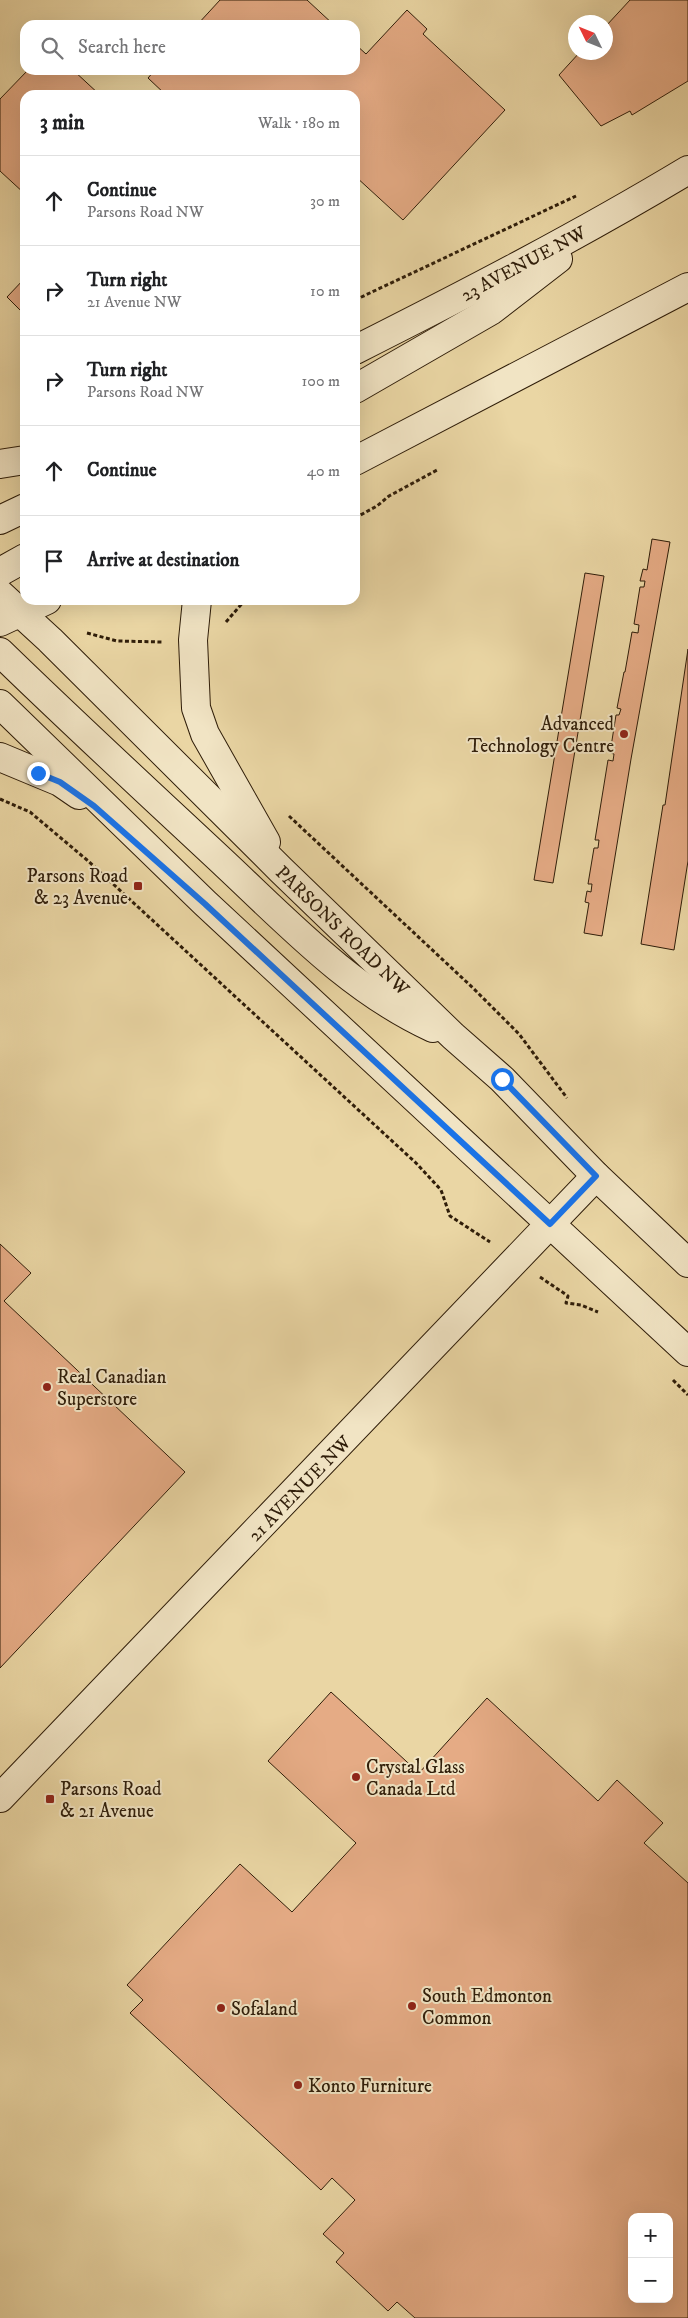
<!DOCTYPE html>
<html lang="en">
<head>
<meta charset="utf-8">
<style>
  body { margin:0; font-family:"IM FELL DW Pica",serif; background:#f2f2f2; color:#202124 }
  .controls { position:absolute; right:15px; bottom:15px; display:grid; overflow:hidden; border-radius:10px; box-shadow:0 5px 20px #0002 }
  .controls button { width:45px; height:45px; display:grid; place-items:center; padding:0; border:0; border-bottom:1px solid #e0e0e0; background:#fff; color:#202124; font:25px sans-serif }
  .compass { position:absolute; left:568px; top:15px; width:45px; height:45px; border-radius:50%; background:#fff; box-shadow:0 5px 20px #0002; rotate:313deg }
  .stop { position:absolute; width:15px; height:15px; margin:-11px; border:4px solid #1a73e8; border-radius:50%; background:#fff }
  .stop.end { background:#1a73e8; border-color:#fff; box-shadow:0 1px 5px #0008 }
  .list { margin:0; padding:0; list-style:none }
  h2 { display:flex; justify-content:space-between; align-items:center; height:65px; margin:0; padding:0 20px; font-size:21px }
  h2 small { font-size:16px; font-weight:400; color:#757577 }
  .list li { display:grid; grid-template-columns:32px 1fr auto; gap:15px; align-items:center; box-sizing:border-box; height:90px; padding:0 20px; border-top:1px solid #e0e0e0 }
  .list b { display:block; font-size:19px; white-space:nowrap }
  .list p { margin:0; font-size:16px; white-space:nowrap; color:#757577 }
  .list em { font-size:16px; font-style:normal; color:#757577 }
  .icon { flex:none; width:28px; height:28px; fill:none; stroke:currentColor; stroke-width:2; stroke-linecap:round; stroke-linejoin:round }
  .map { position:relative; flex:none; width:688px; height:2318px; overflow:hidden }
  .search { position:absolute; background:#fff; box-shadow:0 5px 20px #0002; left:20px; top:20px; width:340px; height:55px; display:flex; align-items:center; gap:12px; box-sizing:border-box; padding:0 18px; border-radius:15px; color:#757577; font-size:19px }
  .panel { position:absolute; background:#fff; box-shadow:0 5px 20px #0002; left:20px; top:90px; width:340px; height:515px; border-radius:15px }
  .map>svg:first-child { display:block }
  .building { fill:#e5ab85; stroke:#2f1d09; fill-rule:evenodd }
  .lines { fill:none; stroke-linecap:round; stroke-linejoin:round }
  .secondary-casing { stroke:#2f1d09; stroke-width:30 }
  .path { stroke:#2f1d09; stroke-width:3; stroke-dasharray:4 2.5; stroke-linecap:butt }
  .secondary { stroke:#f1e4c4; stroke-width:28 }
  .route { stroke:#1a73e8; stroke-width:6 }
  .poi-dot { fill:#8f2418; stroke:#f1e4c4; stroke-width:2 }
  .labels { text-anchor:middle; stroke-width:4; stroke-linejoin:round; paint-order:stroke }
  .street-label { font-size:19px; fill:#2f1d09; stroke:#f1e4c4 }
  .poi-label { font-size:19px; fill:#2f1d09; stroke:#f1e4c4; text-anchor:start }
</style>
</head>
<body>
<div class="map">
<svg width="688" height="2318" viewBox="0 0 688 2318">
  <rect width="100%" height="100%" fill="#ead6a4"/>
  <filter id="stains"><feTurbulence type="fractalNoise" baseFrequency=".004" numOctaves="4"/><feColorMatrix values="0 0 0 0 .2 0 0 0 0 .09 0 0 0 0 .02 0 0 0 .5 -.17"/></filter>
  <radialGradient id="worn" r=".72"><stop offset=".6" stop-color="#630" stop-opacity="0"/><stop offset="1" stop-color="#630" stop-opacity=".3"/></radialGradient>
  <!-- building -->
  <g class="building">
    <path d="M220,0h87l27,25h-137z"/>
    <path d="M630,0h58v81l-56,34 -2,-4 -29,15 -42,-51 21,-23h26v-26z"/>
    <path d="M407,10l20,19 -4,5 82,76 -102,110 -48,-44v-81h-189l-18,-17 7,-8h200v-26l11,10z"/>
    <path d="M28,70h45l27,25h-75v99l-25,-23v-72z"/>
    <path d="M25,278v47h-2l-1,-13 -15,-15z"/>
    <path d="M652,539l18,3 -39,217 -29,177 -18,-3 5,-30 -4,-1 2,-11 4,1 1,-8h-4l6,-36h4l1,-8h-4l13,-80 5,1 1,-7 -4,-1 6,-38h3l2,-6 -4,-1 7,-36h1l7,-40 6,1 1,-8 -5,-1 6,-37h4l1,-6h-5l3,-12 4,1z"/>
    <path d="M585,573l19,3 -51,307 -19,-3z"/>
    <path d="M688,649v212l-14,89 -33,-6 22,-139h2z"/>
    <path d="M0,1244l31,29 -27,28 181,171 -185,196z"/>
    <path d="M331,1692l88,81 68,-75 111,103 19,-21 46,43 -19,20 44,40v435h-273l-18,-16 -9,9 -52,-49 8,-9 -21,-19 32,-34 -23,-22 -11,12 -191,-177 13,-13 -16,-15 113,-121 52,48 64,-69 -88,-82zM632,2217h37v82h-37z"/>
  </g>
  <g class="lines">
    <!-- secondary casing -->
    <g class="secondary-casing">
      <g id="secondary">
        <path d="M355,350c113,-57 225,-115 333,-180"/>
        <path d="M355,389l137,-79 66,-51"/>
        <path d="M355,461l333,-174"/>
        <path d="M0,464l25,-4"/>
        <path d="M0,520l25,-12"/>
        <path d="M0,572l25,-14"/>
        <path d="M0,594l50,46 231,230 172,166 49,43 94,97 92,87"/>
        <path d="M197,600l-4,40 3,68 9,26 61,108"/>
        <path d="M0,622l47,-22"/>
        <path d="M0,652c74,72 150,142 226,213 64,60 126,126 207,163"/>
        <path d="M0,704l205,199 483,449"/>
        <path d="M0,757l60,25 19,13"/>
        <path d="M0,1798l596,-622"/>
      </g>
    </g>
    <!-- path -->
    <g class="path">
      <path d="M355,300l221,-104"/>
      <path d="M355,518l22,-12 12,-10 50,-27"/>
      <path d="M226,622l19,-22"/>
      <path d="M87,633l30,8 46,1"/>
      <path d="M0,799l30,13 57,48 329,303 25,27 9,26 40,26"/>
      <path d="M289,816l184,172 46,46 48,64"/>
      <path d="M540,1277l28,19 -2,7 15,2 17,7"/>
      <path d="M673,1380l15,15"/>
    </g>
    <!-- secondary -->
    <use href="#secondary" class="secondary"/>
  </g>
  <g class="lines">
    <!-- route -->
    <path class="route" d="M38,773l22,9 34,24 111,98 345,320 46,-48 -94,-97"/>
  </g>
  <!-- markers -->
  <g class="poi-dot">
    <circle cx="624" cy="734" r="5"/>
    <rect x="133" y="881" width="10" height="10" rx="2.5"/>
    <circle cx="47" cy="1387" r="5"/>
    <circle cx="356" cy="1777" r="5"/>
    <rect x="45" y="1794" width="10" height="10" rx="2.5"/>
    <circle cx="412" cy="2006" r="5"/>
    <circle cx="221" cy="2008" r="5"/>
    <circle cx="298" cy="2085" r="5"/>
  </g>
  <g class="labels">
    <!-- street labels -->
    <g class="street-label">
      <text transform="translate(523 263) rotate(-28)" y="7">23 AVENUE NW</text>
      <text transform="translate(343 930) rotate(44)" y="7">PARSONS ROAD NW</text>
      <text transform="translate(299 1488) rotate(-46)" y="7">21 AVENUE NW</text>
    </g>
    <!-- poi labels -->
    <g class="poi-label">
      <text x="614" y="730" text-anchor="end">Advanced<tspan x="614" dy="22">Technology Centre</tspan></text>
      <text x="128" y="882" text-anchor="end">Parsons Road<tspan x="128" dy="22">&amp; 23 Avenue</tspan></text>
      <text x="57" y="1383">Real Canadian<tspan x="57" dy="22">Superstore</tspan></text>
      <text x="366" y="1773">Crystal Glass<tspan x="366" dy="22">Canada Ltd</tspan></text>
      <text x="60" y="1795">Parsons Road<tspan x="60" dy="22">&amp; 21 Avenue</tspan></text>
      <text x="422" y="2002">South Edmonton<tspan x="422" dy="22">Common</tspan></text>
      <text x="231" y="2015">Sofaland</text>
      <text x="308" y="2092">Konto Furniture</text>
    </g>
  </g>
  <rect width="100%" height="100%" filter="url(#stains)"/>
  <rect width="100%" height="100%" fill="url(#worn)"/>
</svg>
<div class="controls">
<button>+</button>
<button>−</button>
</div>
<svg class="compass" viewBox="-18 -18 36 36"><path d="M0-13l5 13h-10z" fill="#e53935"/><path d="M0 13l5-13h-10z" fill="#757577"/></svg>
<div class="stop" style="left:502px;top:1079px"></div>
<div class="stop end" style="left:38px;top:773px"></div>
<div class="search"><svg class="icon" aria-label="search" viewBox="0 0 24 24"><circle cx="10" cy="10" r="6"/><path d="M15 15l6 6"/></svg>Search here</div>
<section class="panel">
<h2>3 min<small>Walk · 180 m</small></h2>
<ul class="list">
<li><svg class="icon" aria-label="ahead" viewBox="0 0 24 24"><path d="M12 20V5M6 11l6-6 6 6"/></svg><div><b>Continue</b><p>Parsons Road NW</p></div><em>30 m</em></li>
<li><svg class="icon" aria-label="right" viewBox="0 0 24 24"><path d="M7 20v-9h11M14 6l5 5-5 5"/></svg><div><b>Turn right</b><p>21 Avenue NW</p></div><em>10 m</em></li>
<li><svg class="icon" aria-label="right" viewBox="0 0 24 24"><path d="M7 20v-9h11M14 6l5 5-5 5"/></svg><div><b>Turn right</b><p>Parsons Road NW</p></div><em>100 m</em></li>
<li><svg class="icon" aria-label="ahead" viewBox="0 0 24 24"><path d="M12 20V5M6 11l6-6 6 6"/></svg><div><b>Continue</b></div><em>40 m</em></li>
<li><svg class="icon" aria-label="arrive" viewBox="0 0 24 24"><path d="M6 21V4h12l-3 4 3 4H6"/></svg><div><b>Arrive at destination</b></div></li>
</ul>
</section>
</div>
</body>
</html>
